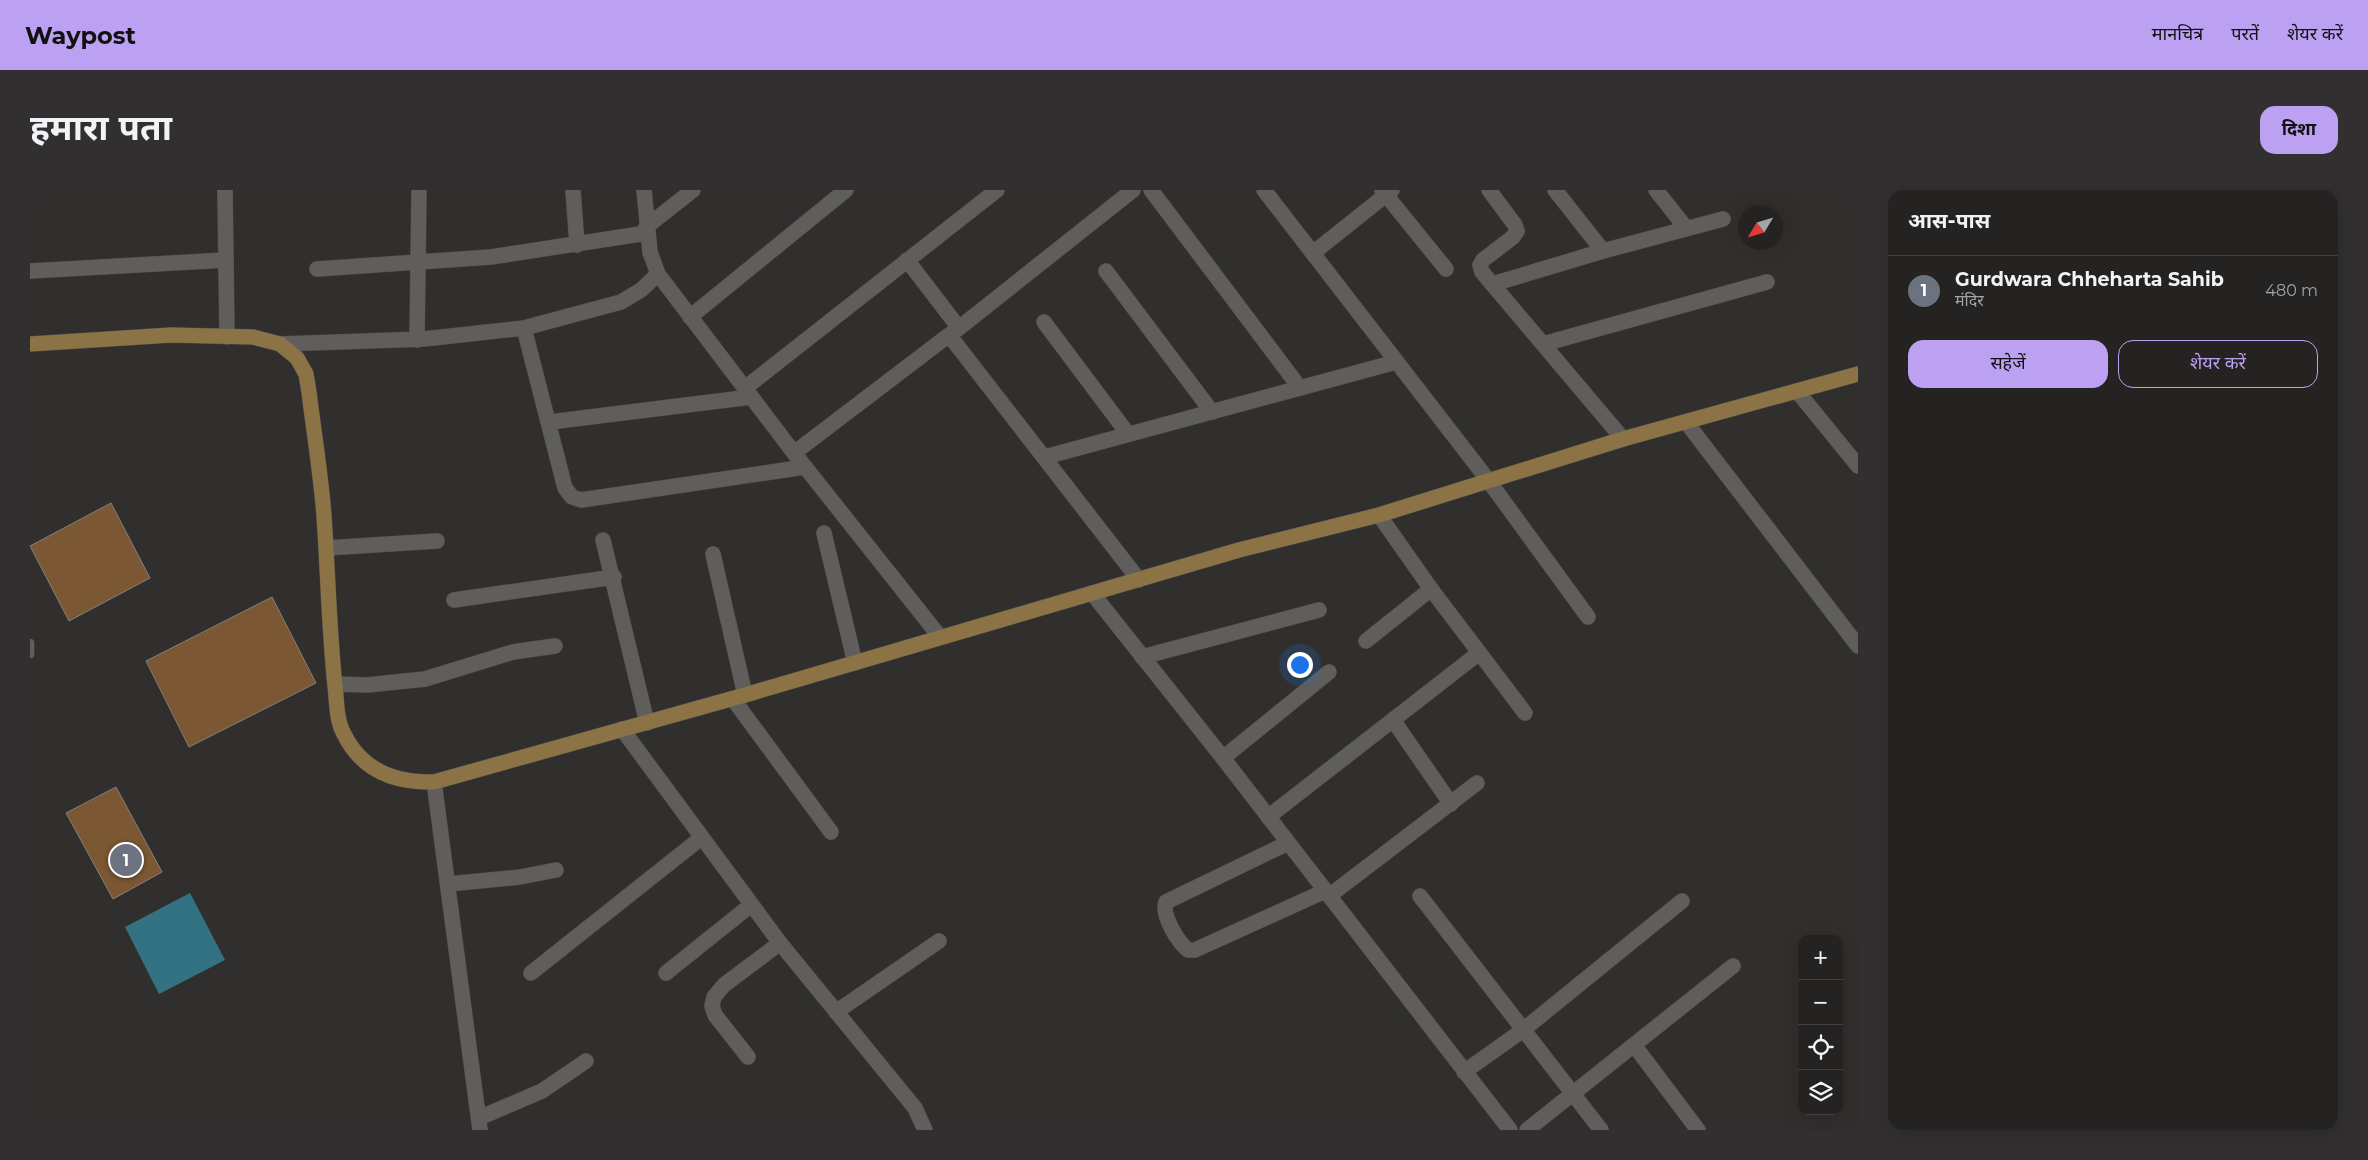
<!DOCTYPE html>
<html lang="hi">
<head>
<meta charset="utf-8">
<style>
  body { margin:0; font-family:Montserrat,"Noto Sans Devanagari",sans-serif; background:#312f2f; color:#f1f3f6 }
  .controls { position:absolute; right:15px; bottom:15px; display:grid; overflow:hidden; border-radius:10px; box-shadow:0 5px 20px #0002 }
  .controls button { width:45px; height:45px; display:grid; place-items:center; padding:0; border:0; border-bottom:1px solid #424040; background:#252322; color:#f1f3f6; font:25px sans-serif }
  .compass { position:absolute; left:1708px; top:15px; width:45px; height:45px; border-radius:50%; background:#252322; box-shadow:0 5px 20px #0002; rotate:232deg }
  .you { position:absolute; left:1269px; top:474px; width:18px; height:18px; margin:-12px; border:4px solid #fff; border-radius:50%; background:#1a73e8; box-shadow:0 0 0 8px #1a73e833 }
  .badge { display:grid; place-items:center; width:32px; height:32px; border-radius:50%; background:#bca0f2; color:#fff; font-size:16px; font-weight:700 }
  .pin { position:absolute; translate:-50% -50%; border:2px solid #fff; box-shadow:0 1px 5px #0006 }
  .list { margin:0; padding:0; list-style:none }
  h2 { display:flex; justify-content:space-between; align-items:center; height:65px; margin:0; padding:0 20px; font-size:21px }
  h2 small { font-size:16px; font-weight:400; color:#a3a4a5 }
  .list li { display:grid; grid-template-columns:32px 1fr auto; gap:15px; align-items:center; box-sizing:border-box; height:70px; padding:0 20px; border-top:1px solid #424040 }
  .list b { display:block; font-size:19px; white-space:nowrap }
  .list p { margin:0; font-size:16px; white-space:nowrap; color:#a3a4a5 }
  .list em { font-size:16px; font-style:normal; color:#a3a4a5 }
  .actions { display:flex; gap:10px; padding:15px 20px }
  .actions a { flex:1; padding:11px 0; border:1px solid #bca0f2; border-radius:15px; text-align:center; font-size:18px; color:#bca0f2 }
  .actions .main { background:#bca0f2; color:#111 }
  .icon { flex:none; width:28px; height:28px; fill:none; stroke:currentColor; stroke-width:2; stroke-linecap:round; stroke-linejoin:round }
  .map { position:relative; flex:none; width:1828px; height:940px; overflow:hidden; border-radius:15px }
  header { display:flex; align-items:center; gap:30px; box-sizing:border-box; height:70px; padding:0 25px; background:#bca0f2; color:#111 }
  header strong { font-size:24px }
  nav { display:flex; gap:28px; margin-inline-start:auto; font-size:18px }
  .intro { display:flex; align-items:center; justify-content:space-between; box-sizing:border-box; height:120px; padding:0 30px }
  h1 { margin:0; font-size:35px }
  .button { padding:12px 22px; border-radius:15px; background:#bca0f2; color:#111; font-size:18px; font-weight:700 }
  main { display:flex; gap:30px; padding:0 30px }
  aside { flex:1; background:#252322; border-radius:15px; box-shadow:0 5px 20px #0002 }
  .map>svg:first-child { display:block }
  .water { fill:#337283 }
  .building { fill:#7b5733; stroke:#82807e }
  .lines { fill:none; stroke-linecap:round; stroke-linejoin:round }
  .lane-casing { stroke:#4f4d4b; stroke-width:9 }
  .street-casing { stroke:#4f4d4b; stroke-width:16 }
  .secondary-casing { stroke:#4f4d4b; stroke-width:16 }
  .lane { stroke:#605e5c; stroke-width:8 }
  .street { stroke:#605e5c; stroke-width:15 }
  .secondary { stroke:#8c7345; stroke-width:15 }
</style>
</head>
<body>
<header>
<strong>Waypost</strong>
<nav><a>मानचित्र</a><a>परतें</a><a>शेयर करें</a></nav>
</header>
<div class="intro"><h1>हमारा पता</h1><a class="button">दिशा</a></div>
<main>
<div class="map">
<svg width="1828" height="940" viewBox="0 0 1828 940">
  <rect width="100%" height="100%" fill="#312f2d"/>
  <!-- water -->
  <path class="water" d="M160,703l35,67 -66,34 -34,-67z"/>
  <!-- building -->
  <g class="building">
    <path d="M81,313l39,75 -81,43 -39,-75z"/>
    <path d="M242,407l44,86 -127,64 -43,-86z"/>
    <path d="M86,597l46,85 -49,27 -47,-86z"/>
  </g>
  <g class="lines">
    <!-- lane casing -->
    <g class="lane-casing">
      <path id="lane" d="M0,453v11"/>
    </g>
    <!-- street casing -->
    <g class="street-casing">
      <g id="street">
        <path d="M195,0l2,147"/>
        <path d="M543,0l4,55"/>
        <path d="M614,0l6,62 8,22 136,179 146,184"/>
        <path d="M1121,0l149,198"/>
        <path d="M1234,0l224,290 100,137"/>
        <path d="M1352,0l64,79"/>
        <path d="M1459,0l26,35 2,6 -4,6 -30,23 -3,5 2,7 141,167"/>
        <path d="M1525,0l48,61"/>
        <path d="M1626,0l30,38"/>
        <path d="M616,37l47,-37"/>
        <path d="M1283,63l79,-63"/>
        <path d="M877,70l52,68 -8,6"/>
        <path d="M287,79l174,-12 156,-24"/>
        <path d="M0,81l196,-11"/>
        <path d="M1076,81l106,141"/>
        <path d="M1463,94l110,-33 120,-32"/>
        <path d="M660,127l156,-127"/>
        <path d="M1014,132l84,112"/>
        <path d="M494,138l41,160 7,9 9,3 224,-33"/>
        <path d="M929,138l174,-138"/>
        <path d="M387,150l2,-150"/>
        <path d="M250,154l144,-5 100,-11 97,-26 20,-12 17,-16"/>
        <path d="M1513,154l224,-62"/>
        <path d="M715,198l252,-198"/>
        <path d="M1767,201l61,75"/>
        <path d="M520,232l201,-25"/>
        <path d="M1656,232l172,224"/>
        <path d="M764,263l155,-118 190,245"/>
        <path d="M1015,267l351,-95"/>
        <path d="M1349,325l52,74 94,124"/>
        <path d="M794,343l31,130"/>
        <path d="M573,350l44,183"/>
        <path d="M296,358l111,-7"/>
        <path d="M683,364l32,141"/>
        <path d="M1062,403l131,165 287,372"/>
        <path d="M424,410l160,-23"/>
        <path d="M1336,451l65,-52"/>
        <path d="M1112,467l177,-47"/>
        <path d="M305,494l32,1 58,-6 88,-27 42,-6"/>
        <path d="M703,509l98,133"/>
        <path d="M1363,530l58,84"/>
        <path d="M592,539l158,214 135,165 10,22"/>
        <path d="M1193,568l106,-86"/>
        <path d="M404,592l46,348"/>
        <path d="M1238,627l211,-164"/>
        <path d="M1258,653l-122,59c-5,13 12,40 22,48h7l130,-59"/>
        <path d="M418,694l72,-7 36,-7"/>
        <path d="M1299,706l148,-113"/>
        <path d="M1390,706l181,234"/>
        <path d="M501,783l170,-135"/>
        <path d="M636,783l85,-68"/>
        <path d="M806,822l103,-71"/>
        <path d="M1604,855l64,85"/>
        <path d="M718,867l-33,-42 -3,-9 2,-9 10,-12 56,-42"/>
        <path d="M1434,882l59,-42 159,-129"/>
        <path d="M449,928l63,-27 44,-30"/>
        <path d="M1497,940l206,-164"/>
      </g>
    </g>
    <!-- secondary casing -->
    <g class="secondary-casing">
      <path id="secondary" d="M0,154l141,-9 82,2 27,7 17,14 9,16 3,18c5,42 12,83 15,124 4,57 5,114 11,170 2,16 1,34 9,48 18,37 51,49 90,48l311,-87 494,-145 140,-35 244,-76 235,-65"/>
    </g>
    <!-- lane -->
    <use href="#lane" class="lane"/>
    <!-- street -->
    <use href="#street" class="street"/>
    <!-- secondary -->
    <use href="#secondary" class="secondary"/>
  </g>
</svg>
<div class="controls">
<button>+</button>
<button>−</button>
<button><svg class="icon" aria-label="locate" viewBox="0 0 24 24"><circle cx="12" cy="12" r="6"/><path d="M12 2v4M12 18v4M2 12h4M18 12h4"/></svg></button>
<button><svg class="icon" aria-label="layers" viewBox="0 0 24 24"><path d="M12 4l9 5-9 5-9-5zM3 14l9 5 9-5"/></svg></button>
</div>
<svg class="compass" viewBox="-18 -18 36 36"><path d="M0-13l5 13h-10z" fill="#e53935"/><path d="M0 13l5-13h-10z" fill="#a3a4a5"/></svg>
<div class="you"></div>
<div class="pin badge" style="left:96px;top:670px;background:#6b7280">1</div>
</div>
<aside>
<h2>आस-पास<small></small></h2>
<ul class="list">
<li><span class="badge" style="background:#6b7280">1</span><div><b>Gurdwara Chheharta Sahib</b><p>मंदिर</p></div><em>480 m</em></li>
</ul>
<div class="actions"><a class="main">सहेजें</a><a>शेयर करें</a></div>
</aside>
</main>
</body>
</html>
